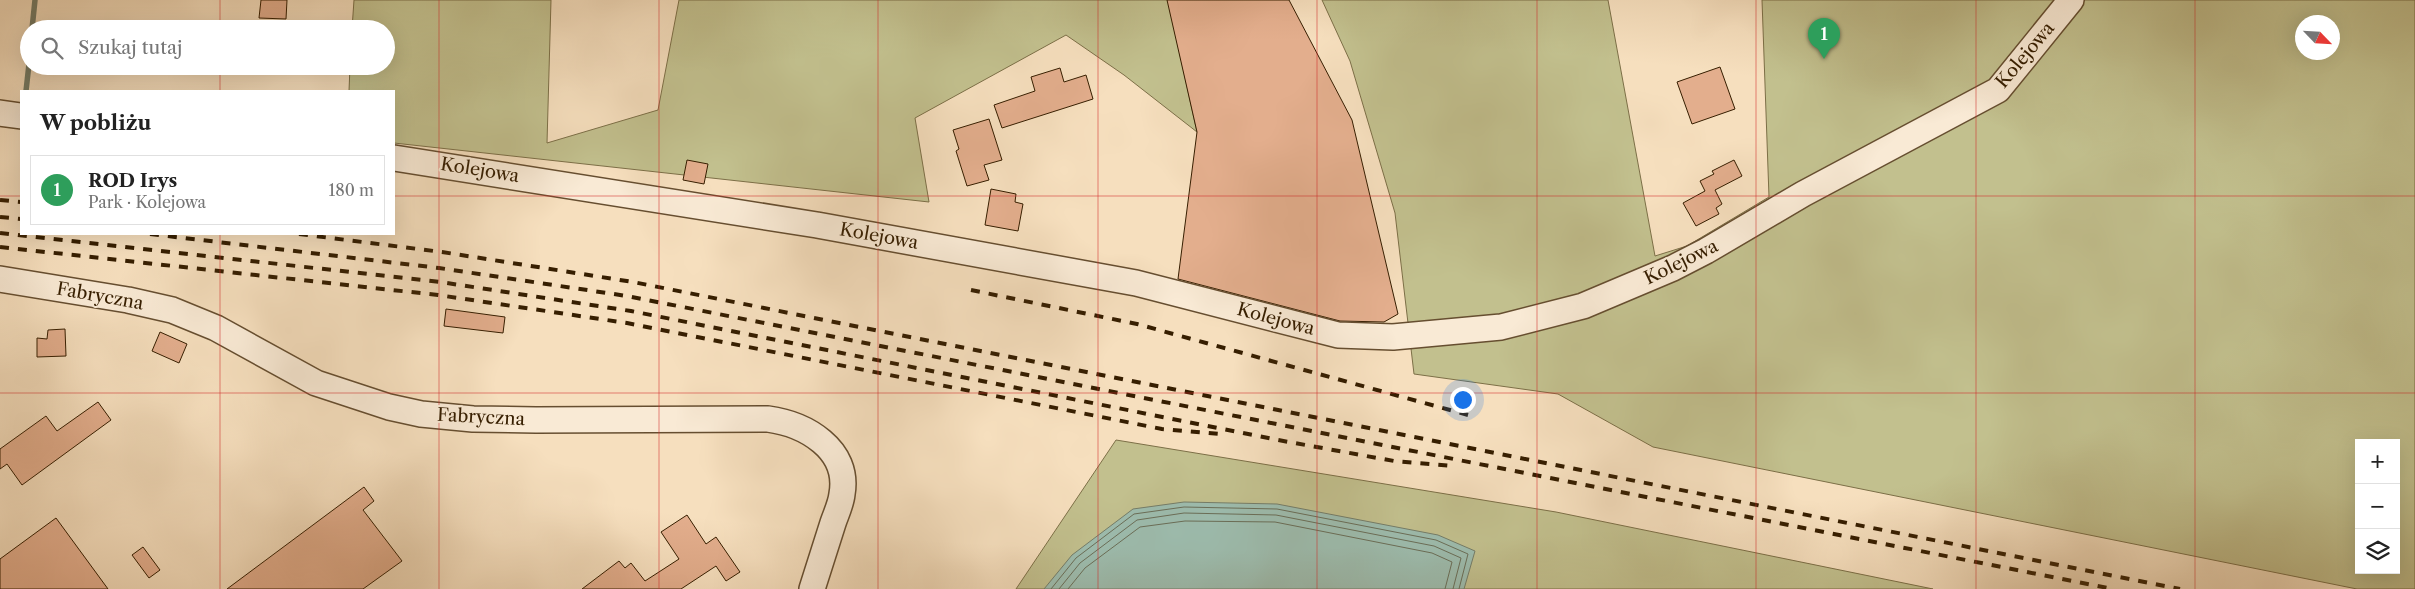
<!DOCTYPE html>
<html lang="pl">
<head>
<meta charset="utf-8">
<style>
  body { margin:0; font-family:"Libre Caslon Text",serif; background:#f2f2f2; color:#222 }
  .controls { position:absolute; right:15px; bottom:15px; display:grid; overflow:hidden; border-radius:0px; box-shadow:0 5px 20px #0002 }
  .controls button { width:45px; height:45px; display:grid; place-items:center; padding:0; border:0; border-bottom:1px solid #e0e0e0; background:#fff; color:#222; font:25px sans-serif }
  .compass { position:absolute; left:2295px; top:15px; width:45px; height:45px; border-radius:50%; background:#fff; box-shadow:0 5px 20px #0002; rotate:115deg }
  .you { position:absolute; left:1462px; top:399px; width:18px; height:18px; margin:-12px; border:4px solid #fff; border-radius:50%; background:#1a73e8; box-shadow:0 0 0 8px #1a73e833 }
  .badge { display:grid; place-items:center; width:32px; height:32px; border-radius:50%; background:#1a73e8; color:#fff; font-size:16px; font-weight:700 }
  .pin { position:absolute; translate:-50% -41px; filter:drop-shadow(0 1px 2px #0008) }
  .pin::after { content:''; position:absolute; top:26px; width:18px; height:15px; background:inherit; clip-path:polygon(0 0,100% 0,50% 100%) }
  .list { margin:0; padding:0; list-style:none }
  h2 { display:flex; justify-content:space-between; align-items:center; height:65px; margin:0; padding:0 20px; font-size:21px }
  h2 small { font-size:16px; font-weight:400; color:#767676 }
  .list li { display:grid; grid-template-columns:32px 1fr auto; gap:15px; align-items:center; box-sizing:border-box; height:70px; margin:0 10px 10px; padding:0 10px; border:1px solid #e0e0e0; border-radius:0px }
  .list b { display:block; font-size:19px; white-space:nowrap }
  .list p { margin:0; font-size:16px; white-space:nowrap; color:#767676 }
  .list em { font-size:16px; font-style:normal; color:#767676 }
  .icon { flex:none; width:28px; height:28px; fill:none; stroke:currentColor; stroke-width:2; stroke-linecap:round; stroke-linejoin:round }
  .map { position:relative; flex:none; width:2415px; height:589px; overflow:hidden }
  .search { position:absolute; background:#fff; box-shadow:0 5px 20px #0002; left:20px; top:20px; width:375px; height:55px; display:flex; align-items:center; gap:12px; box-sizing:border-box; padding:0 18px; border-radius:28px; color:#767676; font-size:19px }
  .panel { position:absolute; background:#fff; box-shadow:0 5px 20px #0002; left:20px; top:90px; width:375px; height:145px; border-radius:0px }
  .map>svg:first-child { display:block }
  .green { fill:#c2c08e; stroke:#7c6f47; fill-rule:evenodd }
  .water { fill:#9dbdaf; stroke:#747d69 }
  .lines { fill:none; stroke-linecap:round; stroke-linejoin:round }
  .shore { stroke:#6a6e58; stroke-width:1 }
  .stream { stroke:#747d69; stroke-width:5.5 }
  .building { fill:#e3ae8d; stroke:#361e00 }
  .minor-casing { stroke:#664e30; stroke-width:28 }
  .minor { stroke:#f9ead5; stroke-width:25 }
  .rail { stroke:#361e00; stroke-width:4; stroke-dasharray:9 9; stroke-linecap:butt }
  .grid { fill:none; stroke:#d62828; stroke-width:1; stroke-opacity:0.55 }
  .labels { text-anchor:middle; stroke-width:4; stroke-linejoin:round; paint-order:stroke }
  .street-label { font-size:18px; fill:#361e00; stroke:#f9ead5 }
</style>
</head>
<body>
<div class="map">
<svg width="2415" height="589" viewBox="0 0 2415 589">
  <rect width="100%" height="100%" fill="#f6dfbe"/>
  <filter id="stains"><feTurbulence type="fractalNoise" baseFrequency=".004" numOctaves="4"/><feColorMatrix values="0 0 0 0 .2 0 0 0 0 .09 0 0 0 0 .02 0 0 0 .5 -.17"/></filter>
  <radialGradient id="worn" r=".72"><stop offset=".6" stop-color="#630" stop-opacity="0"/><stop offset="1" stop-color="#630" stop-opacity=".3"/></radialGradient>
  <!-- green -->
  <g class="green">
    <path d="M354,0h197l-4,143 111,-33 21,-110h489l29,132 -73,-57 -58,-40 -151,83 14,84 -535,-59v-52h-45l1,-25h36v-37h-34z"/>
    <path d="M1322,0h286l47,256 32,-10 82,-49 -7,-197h653v589h-58l-704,-142 -95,-53 -144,-20 -19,-161 -45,-152zM2302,22h30v30h-30zM2359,443h37v127h-37z"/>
    <path d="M1116,440l440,72 377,77h-917z"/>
  </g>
  <!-- water -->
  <path class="water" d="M1184,502l93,2 161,31 37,16 -11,38h-420l28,-34 61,-46z"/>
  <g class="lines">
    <!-- shore -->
    <g class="shore">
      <path d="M1051,589l25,-31 58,-44 50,-7 93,2 159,31 32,14 -9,35"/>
      <path d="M1059,589l21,-26 57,-43 47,-7 92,2 158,31 27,12 -8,31"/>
      <path d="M1068,589l17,-21 55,-41 45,-6 90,1 157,31 20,9 -7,27"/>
    </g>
    <!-- stream -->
    <g class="stream">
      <path d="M32,29l3,-29"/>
      <path d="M26,91l3,-27"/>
    </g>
  </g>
  <!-- building -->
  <g class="building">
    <path d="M261,0h26l-1,19 -27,-1z"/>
    <path d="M1167,0h122l63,120 46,194 -14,8 -44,-1 -162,-42 19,-147z"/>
    <path d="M1720,67l15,42 -43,15 -15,-42z"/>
    <path d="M1060,68l4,14 22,-7 7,24 -91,29 -8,-23 41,-14 -4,-14z"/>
    <path d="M989,119l13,41 -18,5 5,15 -22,6 -11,-35 3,-2 -6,-19z"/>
    <path d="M687,160l21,4 -4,20 -21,-4z"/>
    <path d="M1734,160l8,16 -27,14 7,14 -6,4 3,6 -23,12 -13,-23 22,-12 -5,-10 14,-7 -2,-3z"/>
    <path d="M991,189l25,5 -1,8 8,2 -5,27 -33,-6z"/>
    <path d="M446,309l59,8 -2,16 -59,-7z"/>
    <path d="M65,329l1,27 -29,1v-19l10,1 1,-9z"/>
    <path d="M160,332l27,12 -8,19 -27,-12z"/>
    <path d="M98,402l13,18 -89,65 -15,-21 -7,5v-20l46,-33 11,15z"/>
    <path d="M364,487l10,14 -11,9 39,51 -39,28h-136z"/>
    <path d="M687,515l19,29 10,-7 24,35 -14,9 -10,-15 -35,23h-99l37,-28 6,7 6,-5 14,18 34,-22 -18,-27z"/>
    <path d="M56,518l52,71h-108v-30z"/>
    <path d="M143,547l17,23 -11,8 -17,-23z"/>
  </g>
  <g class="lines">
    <!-- minor casing -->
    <g class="minor-casing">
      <g id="minor">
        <path d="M0,113l21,3"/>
        <path d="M394,158l423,67 319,58 202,52 55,2 108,-10 82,-21 90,-38 33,-17 97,-57 195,-104 73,-90"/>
        <path d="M0,279l128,21 44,10 44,18 100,55 73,24 32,7 52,5 63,1 232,-1c37,5 82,30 74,75 -1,10 -6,20 -9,29 -7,22 -14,44 -21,66"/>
      </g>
    </g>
    <!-- minor -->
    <use href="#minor" class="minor"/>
    <!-- rail -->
    <g class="rail">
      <path d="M0,200l21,2"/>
      <path d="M0,217l21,2"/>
      <path d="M0,233l440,49 191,29 647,129 116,21 60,5"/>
      <path d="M150,234l289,34 188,28 1486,293"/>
      <path d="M299,234l143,18 191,30 1547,307"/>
      <path d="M0,247l438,48 189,28 535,106 58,5"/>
      <path d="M971,290l166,34 331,91"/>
    </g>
  </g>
  <!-- grid -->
  <path class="grid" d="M220,0v29M439,0v589M659,0v589M878,0v589M1098,0v589M1317,0v589M1537,0v589M1756,0v589M1976,0v589M2195,0v589M220,66v25M0,196h21M394,196h2021M220,234v355M0,393h2415"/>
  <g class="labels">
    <!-- street labels -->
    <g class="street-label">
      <text transform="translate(2025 55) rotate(-50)" y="6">Kolejowa</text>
      <text transform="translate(480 170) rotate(9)" y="6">Kolejowa</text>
      <text transform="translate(879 236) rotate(10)" y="6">Kolejowa</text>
      <text transform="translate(1681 262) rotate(-26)" y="6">Kolejowa</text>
      <text transform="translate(100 296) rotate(10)" y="6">Fabryczna</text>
      <text transform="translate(1276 319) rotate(15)" y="6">Kolejowa</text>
      <text transform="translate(481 417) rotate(3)" y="6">Fabryczna</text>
    </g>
  </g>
  <rect width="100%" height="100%" filter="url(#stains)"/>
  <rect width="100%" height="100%" fill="url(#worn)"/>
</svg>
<div class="controls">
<button>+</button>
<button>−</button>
<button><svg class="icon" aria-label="layers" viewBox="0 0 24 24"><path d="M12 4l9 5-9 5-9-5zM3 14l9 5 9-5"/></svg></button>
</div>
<svg class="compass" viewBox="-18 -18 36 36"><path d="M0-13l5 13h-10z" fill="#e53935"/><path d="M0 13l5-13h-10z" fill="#767676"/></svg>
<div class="you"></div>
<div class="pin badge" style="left:1824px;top:59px;background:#2e9e5b">1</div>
<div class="search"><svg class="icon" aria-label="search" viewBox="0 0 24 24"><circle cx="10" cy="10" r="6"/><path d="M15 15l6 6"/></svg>Szukaj tutaj</div>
<section class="panel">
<h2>W pobliżu<small></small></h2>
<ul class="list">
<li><span class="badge" style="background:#2e9e5b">1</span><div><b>ROD Irys</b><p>Park · Kolejowa</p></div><em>180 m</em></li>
</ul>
</section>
</div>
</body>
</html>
